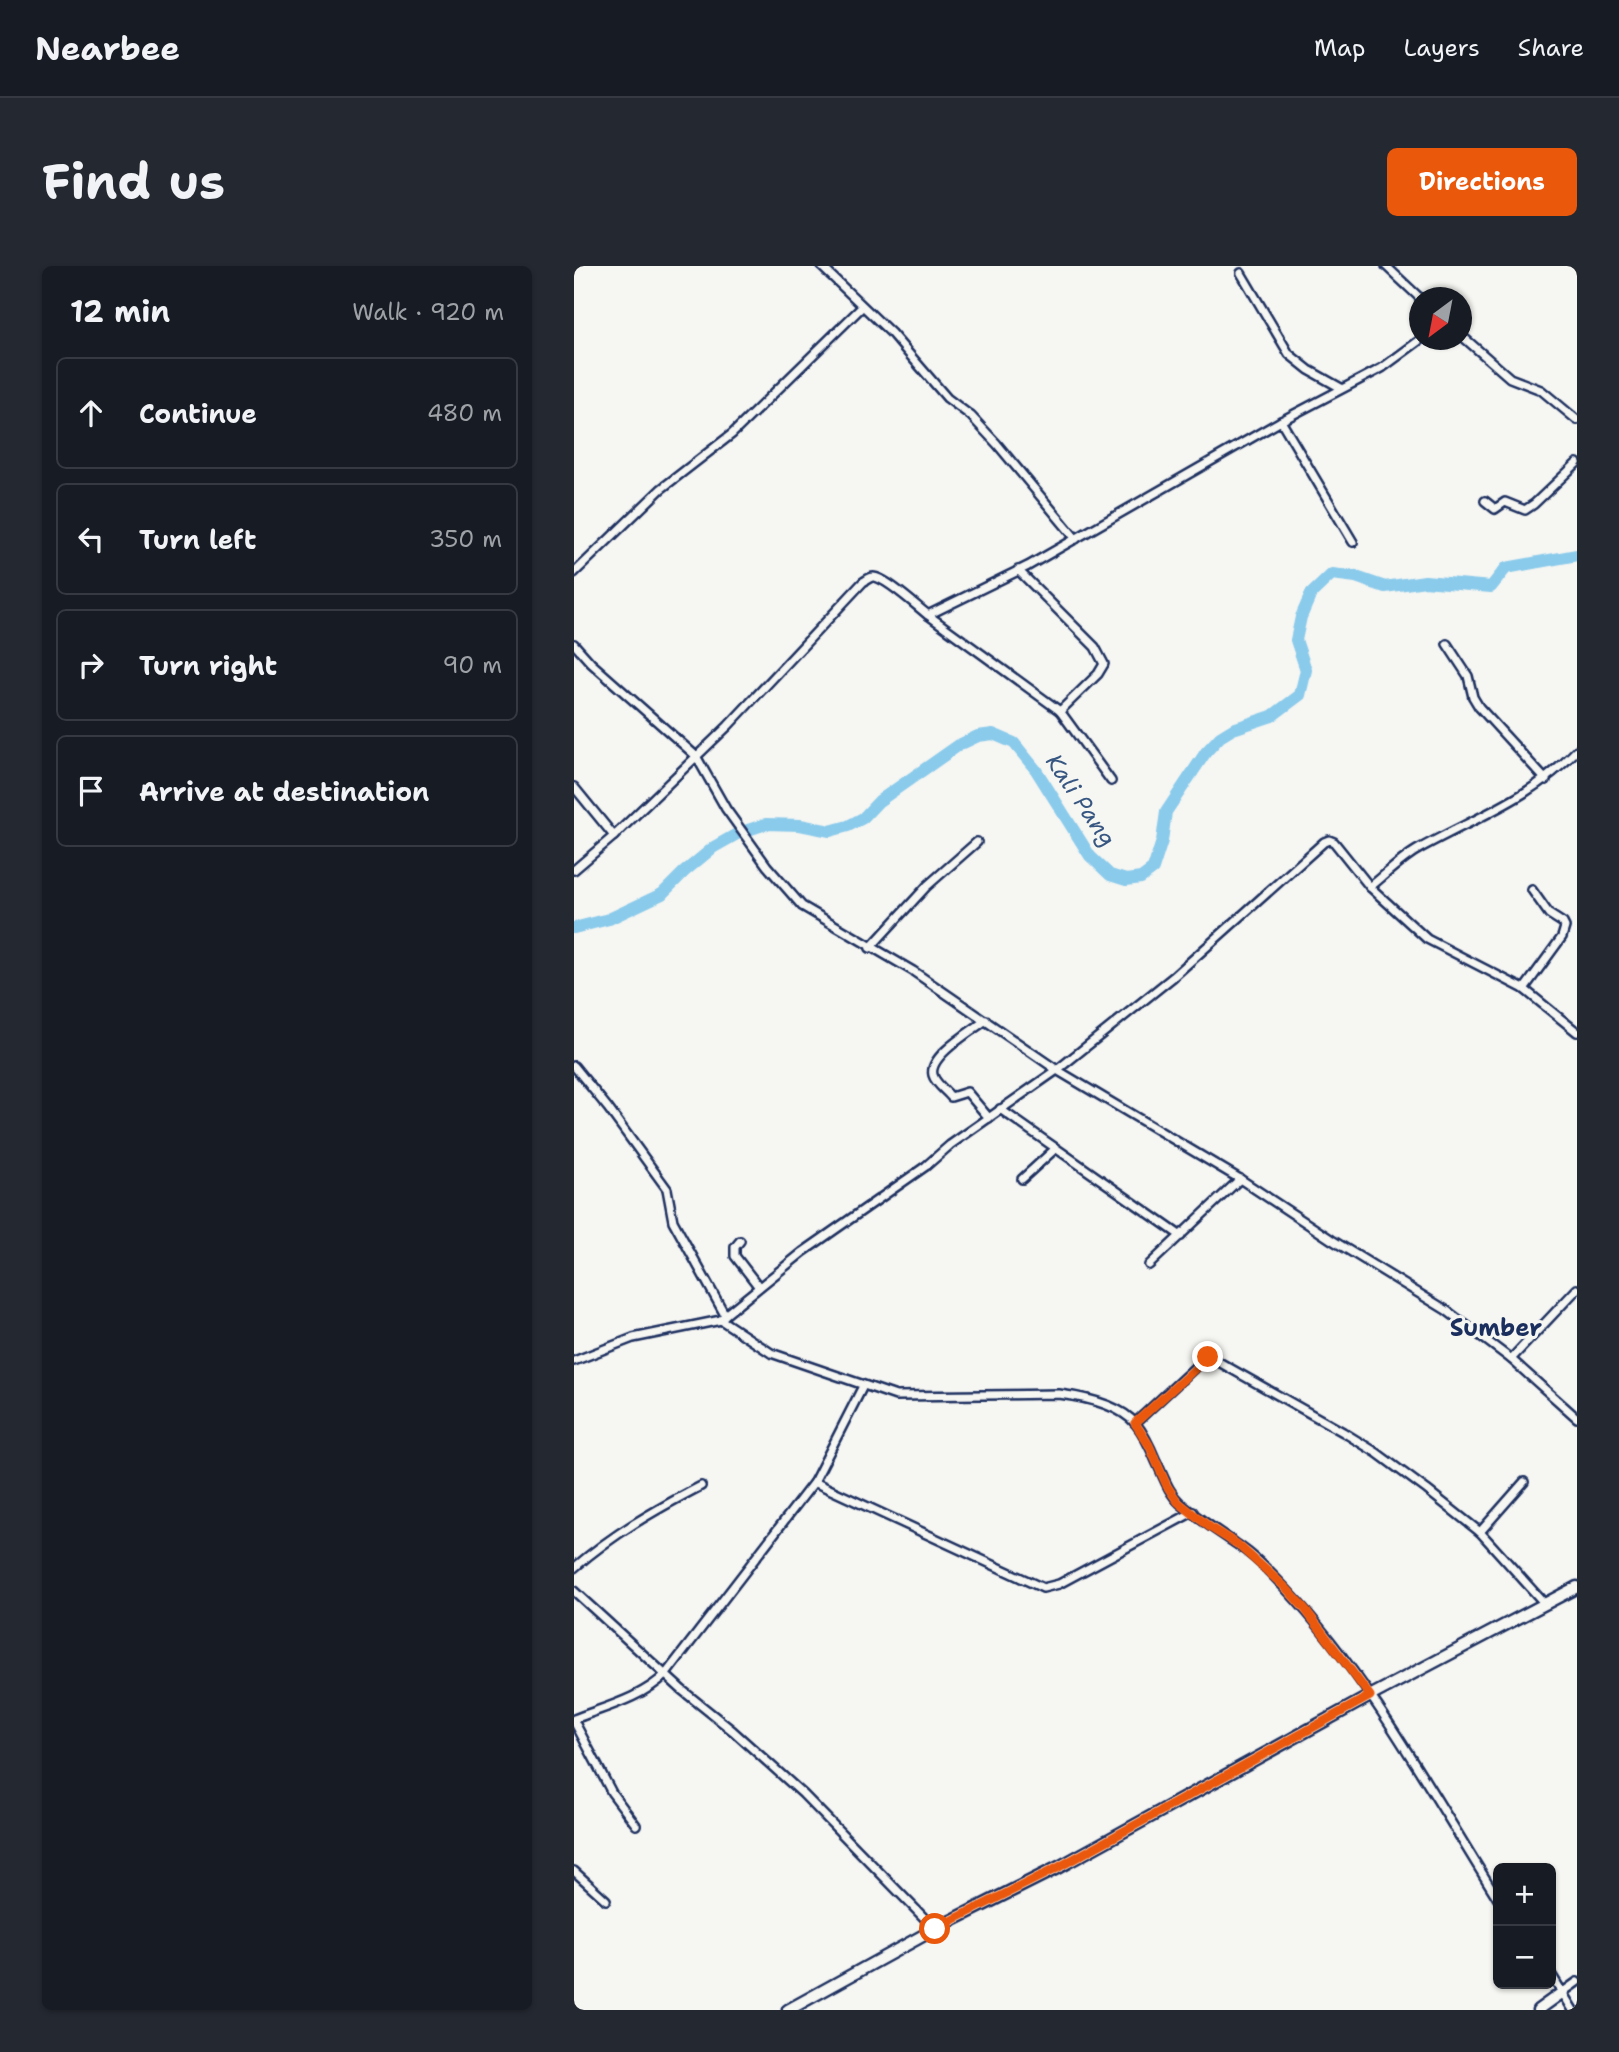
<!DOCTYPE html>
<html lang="en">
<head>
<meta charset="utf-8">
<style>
  body { margin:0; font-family:"Shantell Sans",sans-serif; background:#242831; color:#f1f3f6 }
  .controls { position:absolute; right:21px; bottom:21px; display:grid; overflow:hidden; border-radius:10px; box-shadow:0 2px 5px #0004 }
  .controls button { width:63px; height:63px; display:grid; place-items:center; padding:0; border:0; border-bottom:2px solid #363941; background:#171b24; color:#f1f3f6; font:35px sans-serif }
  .compass { position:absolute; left:835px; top:21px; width:63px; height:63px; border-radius:50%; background:#171b24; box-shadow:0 2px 5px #0004; rotate:212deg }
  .stop { position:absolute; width:21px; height:21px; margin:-16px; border:5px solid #ea580c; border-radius:50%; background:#fff }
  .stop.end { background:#ea580c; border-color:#fff; box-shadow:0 2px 7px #0008 }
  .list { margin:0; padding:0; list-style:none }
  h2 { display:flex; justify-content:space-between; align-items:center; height:91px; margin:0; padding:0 28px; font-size:30px }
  h2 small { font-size:23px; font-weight:400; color:#9ea1a6 }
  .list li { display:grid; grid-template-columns:46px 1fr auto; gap:21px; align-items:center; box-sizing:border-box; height:112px; margin:0 14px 14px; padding:0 14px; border:2px solid #363941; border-radius:10px }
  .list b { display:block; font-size:26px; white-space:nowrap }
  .list em { font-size:23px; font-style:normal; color:#9ea1a6 }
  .icon { flex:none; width:38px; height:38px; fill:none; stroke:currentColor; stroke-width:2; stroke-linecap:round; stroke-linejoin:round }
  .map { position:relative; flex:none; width:1003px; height:1744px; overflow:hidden; border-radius:10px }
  header { display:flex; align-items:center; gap:42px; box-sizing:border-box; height:98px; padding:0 35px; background:#171b24; border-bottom:2px solid #363941 }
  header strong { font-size:33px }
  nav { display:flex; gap:38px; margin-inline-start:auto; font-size:24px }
  .intro { display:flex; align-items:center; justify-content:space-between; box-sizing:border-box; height:168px; padding:0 42px }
  h1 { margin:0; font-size:49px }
  .button { padding:18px 32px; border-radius:10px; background:#ea580c; color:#fff; font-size:24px; font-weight:700 }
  main { display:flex; gap:42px; padding:0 42px }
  aside { flex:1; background:#171b24; border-radius:10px; box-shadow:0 2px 5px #0004 }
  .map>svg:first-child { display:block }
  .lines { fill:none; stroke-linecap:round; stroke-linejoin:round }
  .river { stroke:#8acaeb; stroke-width:12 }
  .street-casing { stroke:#1b2f5e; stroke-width:12 }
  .secondary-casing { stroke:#1b2f5e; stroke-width:15 }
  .street { stroke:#f6f6f2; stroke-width:7 }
  .secondary { stroke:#f6f6f2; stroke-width:10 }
  .route { stroke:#ea580c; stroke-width:9 }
  .labels { text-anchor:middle; stroke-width:6; stroke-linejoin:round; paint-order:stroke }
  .water-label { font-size:23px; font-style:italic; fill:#375681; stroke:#f6f6f2 }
  .quarter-label { font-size:24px; font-weight:bold; fill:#1b2f5e; stroke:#f6f6f2 }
</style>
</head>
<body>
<header>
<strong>Nearbee</strong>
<nav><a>Map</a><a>Layers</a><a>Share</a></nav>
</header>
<div class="intro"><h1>Find us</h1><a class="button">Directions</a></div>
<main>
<aside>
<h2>12 min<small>Walk · 920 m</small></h2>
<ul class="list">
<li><svg class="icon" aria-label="ahead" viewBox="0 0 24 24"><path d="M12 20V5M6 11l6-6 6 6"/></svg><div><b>Continue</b></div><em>480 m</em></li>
<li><svg class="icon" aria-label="left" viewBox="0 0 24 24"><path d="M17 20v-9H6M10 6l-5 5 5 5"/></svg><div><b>Turn left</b></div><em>350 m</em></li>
<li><svg class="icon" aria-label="right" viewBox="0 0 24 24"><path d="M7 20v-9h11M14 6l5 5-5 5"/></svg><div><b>Turn right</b></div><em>90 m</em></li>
<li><svg class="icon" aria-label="arrive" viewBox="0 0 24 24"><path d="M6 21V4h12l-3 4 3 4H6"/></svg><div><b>Arrive at destination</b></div></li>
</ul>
</aside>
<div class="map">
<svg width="1003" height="1744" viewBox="0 0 1003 1744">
  <rect width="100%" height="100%" fill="#f6f6f2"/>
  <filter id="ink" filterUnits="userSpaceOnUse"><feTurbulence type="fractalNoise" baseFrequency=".0143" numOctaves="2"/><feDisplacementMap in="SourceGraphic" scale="14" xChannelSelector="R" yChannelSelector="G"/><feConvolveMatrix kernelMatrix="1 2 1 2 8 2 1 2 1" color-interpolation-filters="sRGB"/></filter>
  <g filter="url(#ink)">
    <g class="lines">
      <!-- river -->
      <g class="river">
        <path d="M174,564l18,-6 34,1 30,6 18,-5 15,-8 16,-17 80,-56 19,-9 15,-2 21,9 22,27 54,86 20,19 16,5 15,-2 12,-9 9,-28 4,-29 40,-60 14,-15 13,-8 39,-13 28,-21 6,-25 -10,-30 5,-23 10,-23 21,-20 24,3 29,10 40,-6 66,6 15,-19 71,-13"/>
        <path d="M0,662l35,-9 53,-25 22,-22 30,-25 23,-13"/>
      </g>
      <!-- street casing -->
      <g class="street-casing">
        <g id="street">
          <path d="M247,0l70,67 56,65 24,18 26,28 79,95"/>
          <path d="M812,0l34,32"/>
          <path d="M667,7l48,81 20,16 32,18"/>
          <path d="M888,70l48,42 31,12 36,30"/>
          <path d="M707,155l72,121"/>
          <path d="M911,235l10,8 10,-7 20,8 9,-6 43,-41"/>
          <path d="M444,304l77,77 9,17 -6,10 -38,37"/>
          <path d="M0,307l87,-84 71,-55 130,-127"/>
          <path d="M354,349l132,96 51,70"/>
          <path d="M0,378l17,19 105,93 30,53 41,57 35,40 111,65 144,99 183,109 92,61 114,70 65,49 66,59"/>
          <path d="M873,378l21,32 5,21 6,10 67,73"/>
          <path d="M0,521l40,49 114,-110 135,-144c2,-1 7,-5 10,-5 11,-1 46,31 55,38l100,-49 253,-145 101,-53 38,-28"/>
          <path d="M0,604l40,-34"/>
          <path d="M796,621l57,52 97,50 53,43"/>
          <path d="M296,682l57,-62 50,-44"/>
          <path d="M950,723l38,-52 3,-10 -2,-4 -14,-9 -17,-24"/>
          <path d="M412,754c-14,11 -58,36 -53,55 2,8 13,16 18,22l16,-5 22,26"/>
          <path d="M0,800l34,42 59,81 6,32 52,94"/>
          <path d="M426,843l181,127"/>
          <path d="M448,913l33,-30"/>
          <path d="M166,975l-5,6v9l24,31"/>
          <path d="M575,999l91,-86"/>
          <path d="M147,1054l50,33 125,43 163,-2c24,3 60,10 77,30 9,11 15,25 20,37 7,14 12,31 24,42 17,15 36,27 55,40 19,12 36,30 51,46 83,88 148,208 212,310"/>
          <path d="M937,1093l66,-70"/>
          <path d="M0,1095l59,-23 88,-18 4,-5 78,-63 123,-86 24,-21 107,-75 116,-93 151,-135 5,-2 5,2 36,45c15,-12 30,-27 47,-37 57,-32 114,-51 160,-100"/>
          <path d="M561,1157l70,-65 5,-1 133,75 34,21 50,37 53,42 65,72"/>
          <path d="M240,1216l229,106 16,-4 134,-72"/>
          <path d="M906,1266l44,-50"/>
          <path d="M0,1302c39,-34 81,-58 127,-82"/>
          <path d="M0,1325l108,99 51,41 70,63 132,135"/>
          <path d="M0,1453c31,-12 68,-21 92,-45l148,-192 49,-96"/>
          <path d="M0,1455l38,72 24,32"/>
          <path d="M0,1605l32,29"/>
          <path d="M977,1708l22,36"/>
          <path d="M989,1726l14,-10"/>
        </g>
      </g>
      <!-- secondary casing -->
      <g class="secondary-casing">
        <g id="secondary">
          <path d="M214,1744l147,-81 124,-62 311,-171 207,-109"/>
          <path d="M964,1744l25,-18"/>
        </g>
      </g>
      <!-- street -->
      <use href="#street" class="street"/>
      <!-- secondary -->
      <use href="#secondary" class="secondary"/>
    </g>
  </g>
  <g class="lines" filter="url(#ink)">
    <!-- route -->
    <path class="route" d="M361,1663l124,-62 311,-171 -65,-87 -20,-22 -48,-43 -26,-16 -33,-26 -11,-16 -18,-41 -14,-22 73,-66"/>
  </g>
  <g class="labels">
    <!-- water labels -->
    <g class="water-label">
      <text transform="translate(507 534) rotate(56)" y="8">Kali Pang</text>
    </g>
    <!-- quarter labels -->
    <g class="quarter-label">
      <text x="922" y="1070">Sumber</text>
    </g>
  </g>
</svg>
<div class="controls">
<button>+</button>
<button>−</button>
</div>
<svg class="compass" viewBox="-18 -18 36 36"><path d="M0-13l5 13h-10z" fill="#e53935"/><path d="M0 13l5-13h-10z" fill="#9ea1a6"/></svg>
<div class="stop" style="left:361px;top:1663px"></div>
<div class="stop end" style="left:634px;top:1091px"></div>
</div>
</main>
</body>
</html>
